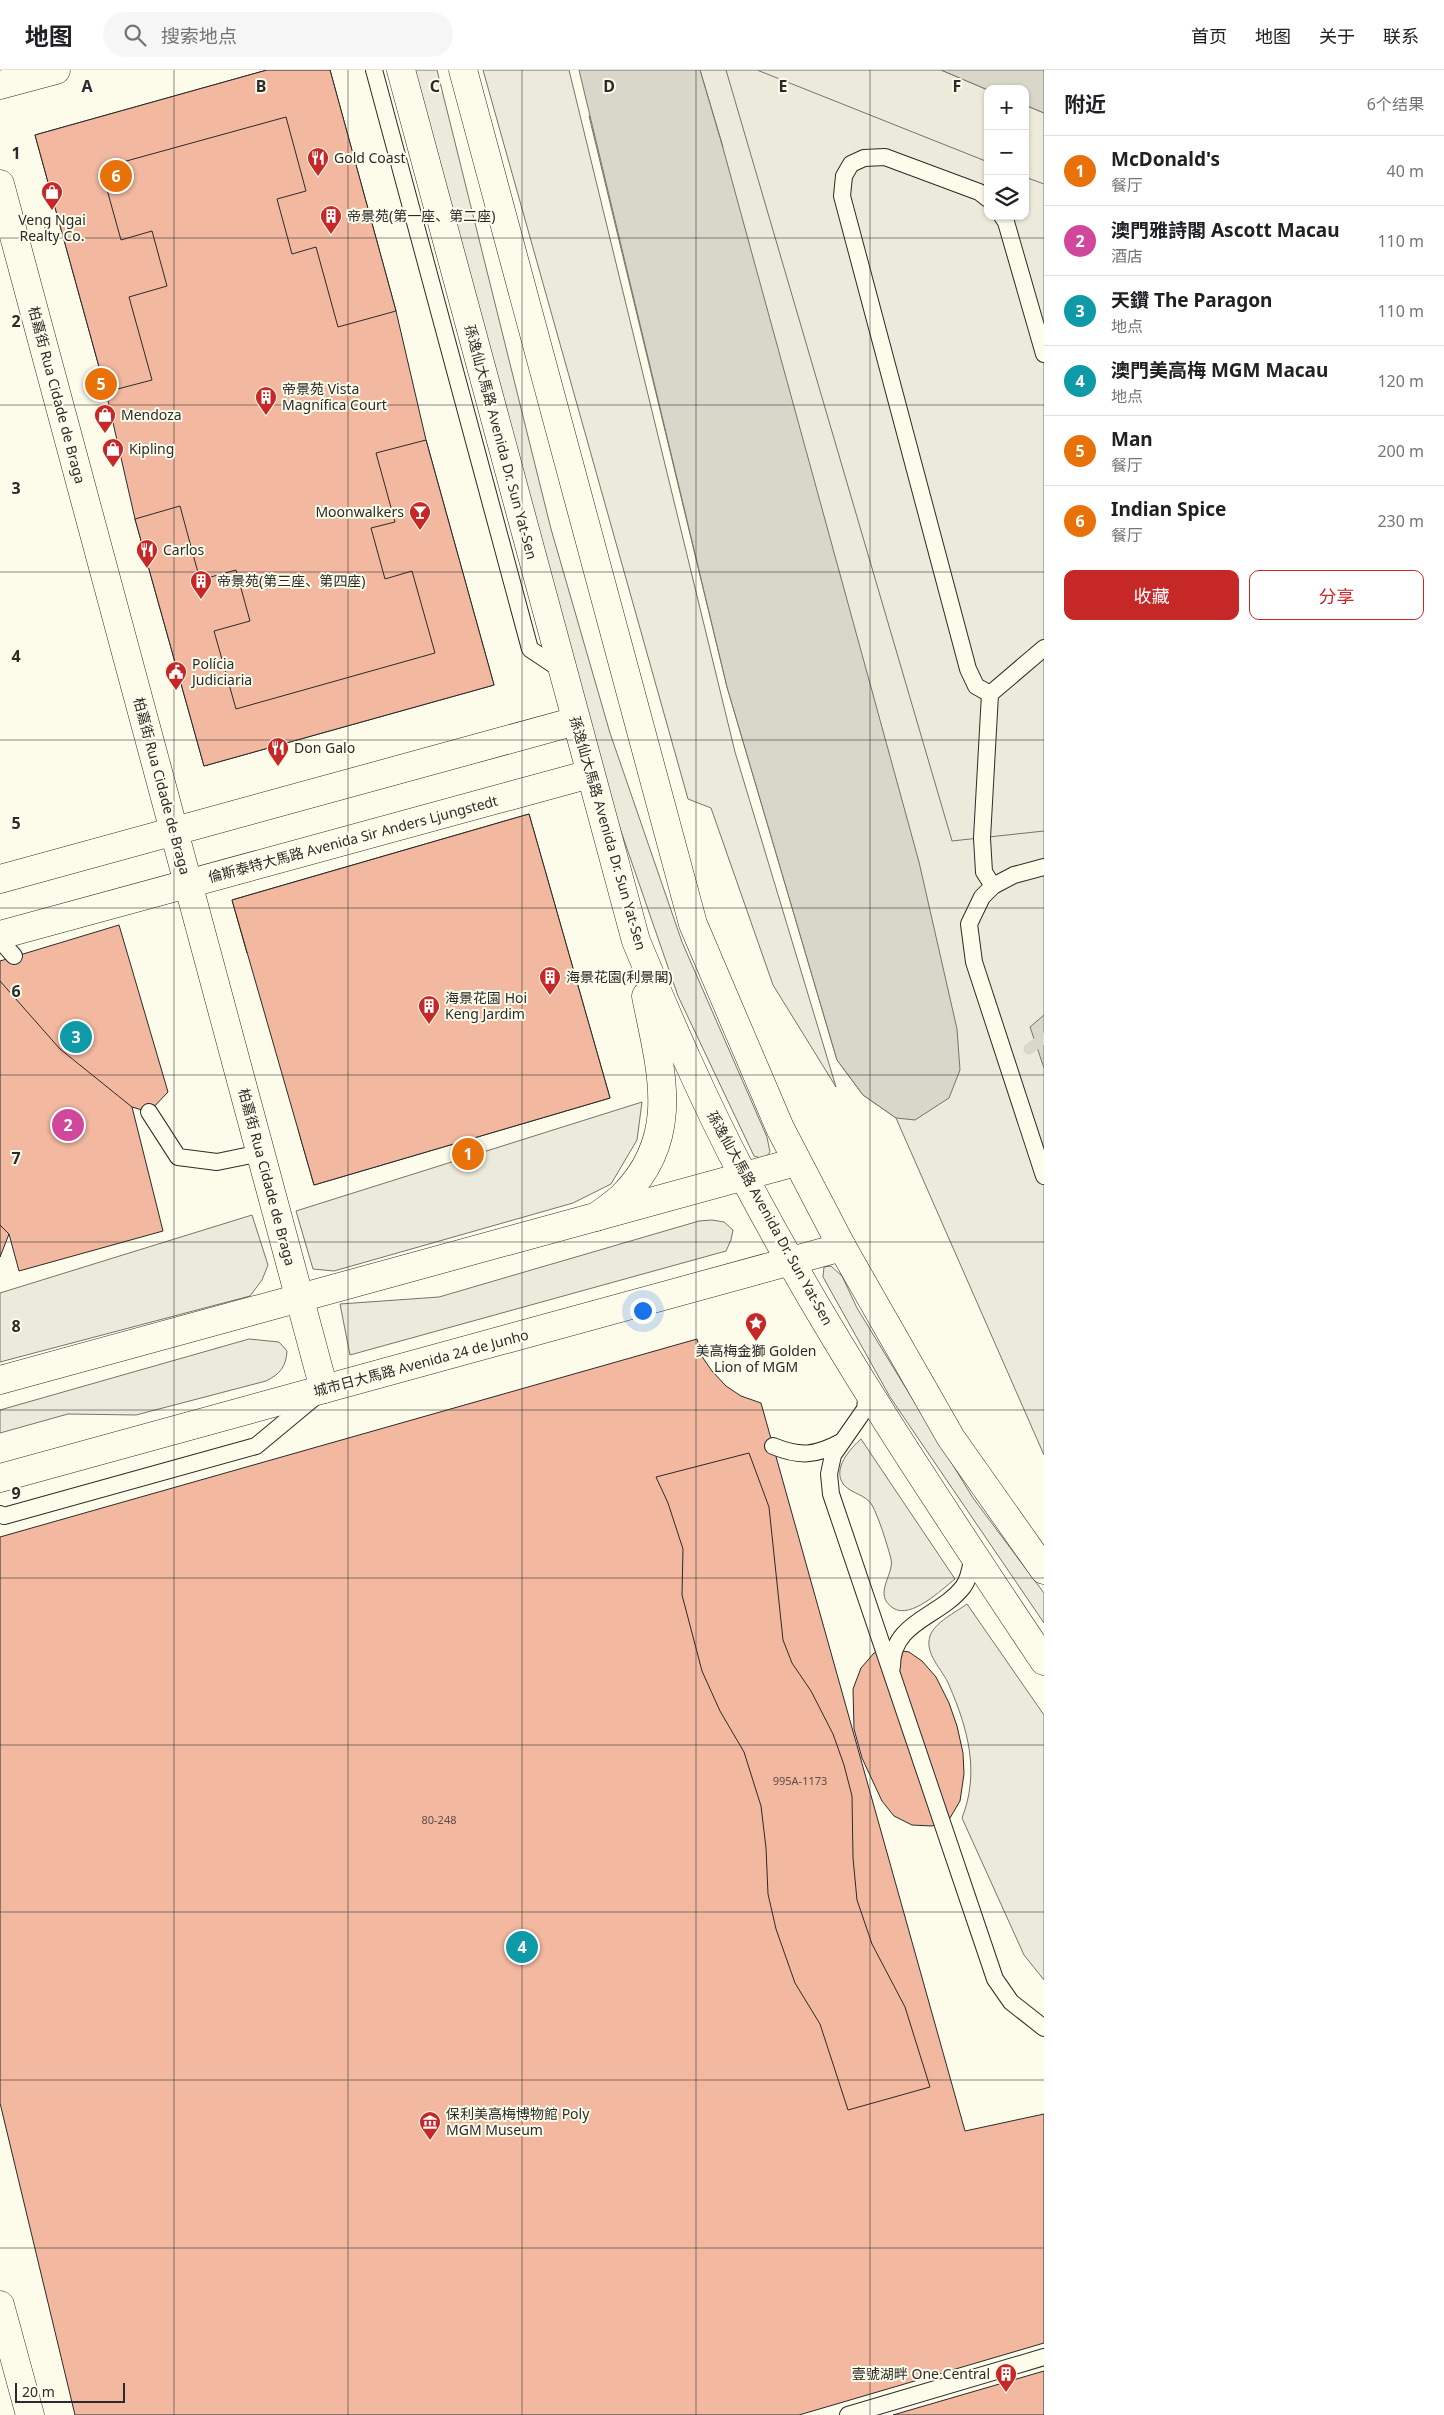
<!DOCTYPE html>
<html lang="zh">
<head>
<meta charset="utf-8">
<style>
  body { margin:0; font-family:"Noto Sans","Noto Sans SC",sans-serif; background:#f6f6f6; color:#202124 }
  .controls { position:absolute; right:15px; top:15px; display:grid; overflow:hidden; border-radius:10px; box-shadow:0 1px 4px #0004 }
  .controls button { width:45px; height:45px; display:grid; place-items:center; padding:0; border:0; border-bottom:1px solid #e0e0e0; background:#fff; color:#202124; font:25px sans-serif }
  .scale { position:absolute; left:15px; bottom:12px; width:110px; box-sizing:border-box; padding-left:5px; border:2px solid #2b2b2b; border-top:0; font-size:14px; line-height:18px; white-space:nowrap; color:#2b2b2b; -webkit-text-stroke:4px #fdfbea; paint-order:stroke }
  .you { position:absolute; left:642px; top:1240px; width:18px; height:18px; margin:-12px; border:4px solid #fff; border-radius:50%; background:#1a73e8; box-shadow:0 0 0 8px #1a73e833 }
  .badge { display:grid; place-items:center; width:32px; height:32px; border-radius:50%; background:#c62828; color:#fff; font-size:16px; font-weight:700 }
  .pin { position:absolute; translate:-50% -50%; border:2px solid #fff; box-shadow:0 1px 5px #0006 }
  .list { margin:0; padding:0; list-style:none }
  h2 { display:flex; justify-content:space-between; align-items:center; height:65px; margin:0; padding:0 20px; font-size:21px }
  h2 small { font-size:16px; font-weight:400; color:#757577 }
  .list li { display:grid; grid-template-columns:32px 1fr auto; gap:15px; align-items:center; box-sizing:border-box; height:70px; padding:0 20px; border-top:1px solid #e0e0e0 }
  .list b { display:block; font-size:19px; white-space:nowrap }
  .list p { margin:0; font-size:16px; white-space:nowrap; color:#757577 }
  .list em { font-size:16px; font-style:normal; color:#757577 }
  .actions { display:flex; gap:10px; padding:15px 20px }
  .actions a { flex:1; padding:11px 0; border:1px solid #c62828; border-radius:10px; text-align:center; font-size:18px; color:#c62828 }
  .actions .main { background:#c62828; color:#fff }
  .icon { flex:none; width:28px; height:28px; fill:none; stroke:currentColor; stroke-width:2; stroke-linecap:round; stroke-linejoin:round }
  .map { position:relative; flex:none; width:1044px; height:2345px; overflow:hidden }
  header { display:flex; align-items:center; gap:30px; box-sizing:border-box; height:70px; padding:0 25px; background:#fff; border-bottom:1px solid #e0e0e0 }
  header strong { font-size:24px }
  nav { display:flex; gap:28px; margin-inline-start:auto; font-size:18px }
  .search { width:350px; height:45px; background:#f6f6f6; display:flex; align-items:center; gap:12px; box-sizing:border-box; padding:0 18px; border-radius:28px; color:#757577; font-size:19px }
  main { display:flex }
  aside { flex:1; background:#fff }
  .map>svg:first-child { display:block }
  .green { fill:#ecebdb; stroke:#74746e }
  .parking { fill:#eceadb; stroke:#74746e }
  .water { fill:#d8d7c9; stroke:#74746e }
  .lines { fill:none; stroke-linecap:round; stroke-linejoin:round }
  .stream { stroke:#d8d7c9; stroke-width:11 }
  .building { fill:#f2b8a0; stroke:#2b2b2b }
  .lane-casing { stroke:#2b2b2b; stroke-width:18 }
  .street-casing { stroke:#2b2b2b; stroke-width:29 }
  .secondary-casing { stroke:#2b2b2b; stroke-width:29 }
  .primary-casing { stroke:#2b2b2b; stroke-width:29 }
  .lane { stroke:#fdfbea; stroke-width:16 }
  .street { stroke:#fdfbea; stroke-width:28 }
  .secondary { stroke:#fdfbea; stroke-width:28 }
  .primary { stroke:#fdfbea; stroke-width:28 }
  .grid { fill:none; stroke:#2b2b2b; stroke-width:1; stroke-opacity:0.55 }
  .labels { text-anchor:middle; stroke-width:4; stroke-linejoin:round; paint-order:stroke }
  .number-label { font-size:11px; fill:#5d4e48 }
  .poi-label { font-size:14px; fill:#2b2b2b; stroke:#fdfbea; text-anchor:start }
  .street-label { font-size:14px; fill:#2b2b2b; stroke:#fdfbea }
  .grid-label { font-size:16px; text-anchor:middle; font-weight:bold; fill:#2b2b2b; stroke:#fdfbea; stroke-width:4; stroke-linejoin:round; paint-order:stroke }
</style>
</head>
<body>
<header>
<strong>地图</strong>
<div class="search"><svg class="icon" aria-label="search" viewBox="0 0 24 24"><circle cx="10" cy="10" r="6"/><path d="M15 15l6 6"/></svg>搜索地点</div>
<nav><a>首页</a><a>地图</a><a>关于</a><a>联系</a></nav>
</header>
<main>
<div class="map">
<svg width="1044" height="2345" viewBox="0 0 1044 2345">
  <rect width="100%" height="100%" fill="#fdfbea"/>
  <!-- green -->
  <g class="green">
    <path d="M407,0h30l114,459 59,204 72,209 85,195 3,15 -6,7 -10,-3 -76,-160 -101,-292z"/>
    <path d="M483,0h86l166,682 101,335 -63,-102 -62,-177 -23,-9z"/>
    <path d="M700,0h241l47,20v126h37v-111l19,8v1342l-148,-337 -33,-23 -26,-35 -110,-373 -138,-571 41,13 93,18z"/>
    <path d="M642,1032l-5,38 -26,44 -38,19 -239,68 -21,-2 -17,-58z"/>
    <path d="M252,1145l16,50 -6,15 -12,16 -250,66v-69z"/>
    <path d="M712,1150l12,2 9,8 -2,10 -5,11 -376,104 -10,-51 99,-7 260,-76z"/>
    <path d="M831,1196l11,10 15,32 116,190 71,95v30l-154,-226 -67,-120 1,-10z"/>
    <path d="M249,1269l30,3 8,9c-1,16 -7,23 -21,30l-130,34 -68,-1 -68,19v-23z"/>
    <path d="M861,1369l94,140c-13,10 -44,41 -62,29 -21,-14 2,-34 -2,-49 -4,-15 -12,-41 -19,-54 -7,-11 -20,-11 -28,-20 -13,-16 7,-37 17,-46z"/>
    <path d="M967,1534l77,111v265l-20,-25 -62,-137c18,-46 6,-89 -13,-133 -6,-15 -25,-31 -19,-49 4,-13 26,-24 37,-32z"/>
  </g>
  <!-- parking -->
  <path class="parking" d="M726,0h31l231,92v54h37v-39l19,7v647l-92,10z"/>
  <!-- water -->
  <g class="water">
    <path d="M579,0h121l23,78 196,714 38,167 3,41 -11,28 -34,22 -19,-2 -33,-23 -26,-35 -110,-373z"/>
    <path d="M941,0h103v43l-19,-8v-16l-37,1z"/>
    <path d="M1044,945v53l-14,-41z"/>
  </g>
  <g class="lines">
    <!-- stream -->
    <path class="stream" d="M1029,979l15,-11"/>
  </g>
  <!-- building -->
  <g class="building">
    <path d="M267,0h63l66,241 30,129 68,245 -290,81 -69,-247 -29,-127 -71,-257z"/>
    <path d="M267,0h63l66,241 -58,16 -22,-80 -24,7 -15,-55 29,-8 -20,-74 -185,51 20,72 31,-9 15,55 -38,11 23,83 -46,12 -71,-257z"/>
    <path d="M426,370l68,245 -290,81 -69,-247 45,-13 20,74 36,-10 14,51 -36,10 22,78 199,-56 -23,-82 -27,8 -14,-51 24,-6 -19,-69z"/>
    <path d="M529,744l81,284 -296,87 -16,-56 145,-43 -6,-21 12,-14 31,-12 18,6 9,29 32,-11 -56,-180 -29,10 3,11 -11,11 -31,13 -19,-1 -5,-17 -144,43 -15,-53z"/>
    <path d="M529,744l81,284 -296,87 -82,-285z"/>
    <path d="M119,855l49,167 -19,20 -17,-5 -123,127 -9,23v-296z"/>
    <path d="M0,911l60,68 72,58 31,124 -144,40 -10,-37 -9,-9z"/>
    <path d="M697,1269l6,19 9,13 14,15 15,10 20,7 204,728 79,-17v229l-245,72h-724l-75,-312v-566z"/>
    <path d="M749,1383l20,54 14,133 9,23 19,28 22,43 11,31 8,31 1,62 4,42 15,44 33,63 25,80 -82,23 -28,-86 -25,-41 -19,-54 -8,-35 -2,-46 -5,-42 -17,-54 -24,-41 -18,-40 -20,-76 1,-46 -15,-46 -12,-26z"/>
    <path d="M890,1579l19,3 13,9 14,16 13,26 8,23 6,27 1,21 -4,27 -10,17 -18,8 -20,-1 -18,-9 -12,-15 -20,-43 -8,-29 -1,-40 8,-21 13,-15z"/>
    <path d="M1044,2301v44h-151z"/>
  </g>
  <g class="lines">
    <!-- lane casing -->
    <g class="lane-casing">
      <g id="lane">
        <path d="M374,0l156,579 33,22"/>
        <path d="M988,129l-9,-7 -94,-35 -21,1 -13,6 -7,12 -2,20 126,473 8,17 14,8"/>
        <path d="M1002,146l4,6 38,132"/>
        <path d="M1044,797l-30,8 -21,11 -11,11 -13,27 5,38 70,214"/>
        <path d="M993,816l-9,-14 -2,-34 8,-144 54,-46"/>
        <path d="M0,870l14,16"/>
        <path d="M149,1042l29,45 39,5 44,-9"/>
        <path d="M867,1320l-2,19 -32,46 -4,19 2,20 164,485 16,23 33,26"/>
        <path d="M773,1376c27,11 42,10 68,-4"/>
        <path d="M0,1444l4,2 252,-70 59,-49"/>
        <path d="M892,1597c-1,-45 48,-50 71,-80 7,-9 8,-23 10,-33"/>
        <path d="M848,2345l196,-58"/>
      </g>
    </g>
    <!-- street casing -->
    <g class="street-casing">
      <g id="street">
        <path d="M0,114l324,1205"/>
        <path d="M0,809l576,-158"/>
        <path d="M0,865l590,-161"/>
        <path d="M0,2235l30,110"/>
      </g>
    </g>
    <!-- secondary casing -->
    <g class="secondary-casing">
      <g id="secondary">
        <path d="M0,15l56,-15"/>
        <path d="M0,1310l796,-218"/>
        <path d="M0,1408l842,-231"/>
      </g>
    </g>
    <!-- primary casing -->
    <g class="primary-casing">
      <g id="primary">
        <path d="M401,0l235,871c33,79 67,158 107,234 89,169 195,327 301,486"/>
        <path d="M463,0l230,854 87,204 62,119 109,191 93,132"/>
        <path d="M596,1147c9,-7 19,-13 27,-21 60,-60 37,-128 23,-200"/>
      </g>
    </g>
    <!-- lane -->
    <use href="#lane" class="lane"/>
    <!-- street -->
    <use href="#street" class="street"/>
    <!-- secondary -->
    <use href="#secondary" class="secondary"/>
    <!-- primary -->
    <use href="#primary" class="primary"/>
  </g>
  <!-- grid -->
  <path class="grid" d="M174,0v2345M348,0v2345M522,0v2345M696,0v2345M870,0v2345M0,168h1044M0,335h1044M0,502h1044M0,670h1044M0,838h1044M0,1005h1044M0,1172h1044M0,1340h1044M0,1508h1044M0,1675h1044M0,1842h1044M0,2010h1044M0,2178h1044"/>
  <!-- icons -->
  <defs>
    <g id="restaurant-pin" transform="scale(1.125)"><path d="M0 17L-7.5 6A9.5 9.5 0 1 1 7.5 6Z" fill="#c62828" stroke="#fdfbea"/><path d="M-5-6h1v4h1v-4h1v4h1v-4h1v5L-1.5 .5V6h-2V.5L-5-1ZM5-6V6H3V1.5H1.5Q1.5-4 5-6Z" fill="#fff"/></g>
    <g id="shop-pin" transform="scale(1.125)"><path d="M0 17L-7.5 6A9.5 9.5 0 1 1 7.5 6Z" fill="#c62828" stroke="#fdfbea"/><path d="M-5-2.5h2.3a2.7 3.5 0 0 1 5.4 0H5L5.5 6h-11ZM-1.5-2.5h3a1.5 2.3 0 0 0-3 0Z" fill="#fff"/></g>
    <g id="building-pin" transform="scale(1.125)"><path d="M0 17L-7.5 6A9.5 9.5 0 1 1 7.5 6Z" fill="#c62828" stroke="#fdfbea"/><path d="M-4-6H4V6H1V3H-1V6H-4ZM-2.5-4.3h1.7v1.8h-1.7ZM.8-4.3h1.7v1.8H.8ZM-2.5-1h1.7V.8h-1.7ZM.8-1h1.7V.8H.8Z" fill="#fff"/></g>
    <g id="bar-pin" transform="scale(1.125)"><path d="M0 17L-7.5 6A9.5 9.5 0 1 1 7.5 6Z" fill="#c62828" stroke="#fdfbea"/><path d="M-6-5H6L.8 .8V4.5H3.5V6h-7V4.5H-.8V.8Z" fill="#fff"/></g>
    <g id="civic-pin" transform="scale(1.125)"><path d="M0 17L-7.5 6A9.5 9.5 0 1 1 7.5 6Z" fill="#c62828" stroke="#fdfbea"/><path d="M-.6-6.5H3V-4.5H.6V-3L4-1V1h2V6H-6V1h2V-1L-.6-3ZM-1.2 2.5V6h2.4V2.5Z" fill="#fff"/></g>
    <g id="sight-pin" transform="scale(1.125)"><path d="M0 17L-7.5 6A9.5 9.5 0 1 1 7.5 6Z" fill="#c62828" stroke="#fdfbea"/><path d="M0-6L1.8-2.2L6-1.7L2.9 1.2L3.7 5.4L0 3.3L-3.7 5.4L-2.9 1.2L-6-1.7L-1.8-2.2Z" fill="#fff"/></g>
    <g id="museum-pin" transform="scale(1.125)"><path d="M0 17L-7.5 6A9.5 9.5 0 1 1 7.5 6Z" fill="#c62828" stroke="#fdfbea"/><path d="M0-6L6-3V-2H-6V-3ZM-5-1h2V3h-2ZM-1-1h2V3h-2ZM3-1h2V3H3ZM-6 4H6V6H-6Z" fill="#fff"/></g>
  </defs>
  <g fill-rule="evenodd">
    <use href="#restaurant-pin" x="318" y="88"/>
    <use href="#shop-pin" x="52" y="122"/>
    <use href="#building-pin" x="331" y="146"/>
    <use href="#building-pin" x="266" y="327"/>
    <use href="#shop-pin" x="105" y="345"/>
    <use href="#shop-pin" x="113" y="379"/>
    <use href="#bar-pin" x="420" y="442"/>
    <use href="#restaurant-pin" x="147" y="480"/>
    <use href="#building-pin" x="201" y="511"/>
    <use href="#civic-pin" x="176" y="602"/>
    <use href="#restaurant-pin" x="278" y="678"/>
    <use href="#building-pin" x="550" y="907"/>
    <use href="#building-pin" x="429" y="936"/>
    <use href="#sight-pin" x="756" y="1253"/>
    <use href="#museum-pin" x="430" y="2052"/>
    <use href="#building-pin" x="1006" y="2304"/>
  </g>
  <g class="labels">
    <!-- number labels -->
    <g class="number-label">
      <text x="800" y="1715">995A-1173</text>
      <text x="439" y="1754">80-248</text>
    </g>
    <!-- poi labels -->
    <g class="poi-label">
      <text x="334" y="93">Gold Coast</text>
      <text x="347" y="151">帝景苑(第一座、第二座)</text>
      <text x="52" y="155" text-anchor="middle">Veng Ngai<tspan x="52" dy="16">Realty Co.</tspan></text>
      <text x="282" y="324">帝景苑 Vista<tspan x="282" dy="16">Magnífica Court</tspan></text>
      <text x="121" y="350">Mendoza</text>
      <text x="129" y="384">Kipling</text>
      <text x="404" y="447" text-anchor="end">Moonwalkers</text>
      <text x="163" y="485">Carlos</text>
      <text x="217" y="516">帝景苑(第三座、第四座)</text>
      <text x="192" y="599">Polícia<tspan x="192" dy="16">Judiciaria</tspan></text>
      <text x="294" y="683">Don Galo</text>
      <text x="566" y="912">海景花園(利景閣)</text>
      <text x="445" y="933">海景花園 Hoi<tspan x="445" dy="16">Keng Jardim</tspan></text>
      <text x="756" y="1286" text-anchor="middle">美高梅金獅 Golden<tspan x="756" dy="16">Lion of MGM</tspan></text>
      <text x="446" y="2049">保利美高梅博物館 Poly<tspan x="446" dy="16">MGM Museum</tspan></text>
      <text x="990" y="2309" text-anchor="end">壹號湖畔 One Central</text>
    </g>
    <!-- street labels -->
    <g class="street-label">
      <text transform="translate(57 325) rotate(75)" y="5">柏嘉街 Rua Cidade de Braga</text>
      <text transform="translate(501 372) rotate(75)" y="5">孫逸仙大馬路 Avenida Dr. Sun Yat-Sen</text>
      <text transform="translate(162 716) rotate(75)" y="5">柏嘉街 Rua Cidade de Braga</text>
      <text transform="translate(608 763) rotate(74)" y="5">孫逸仙大馬路 Avenida Dr. Sun Yat-Sen</text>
      <text transform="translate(353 769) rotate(-15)" y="5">倫斯泰特大馬路 Avenida Sir Anders Ljungstedt</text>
      <text transform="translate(267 1107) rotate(75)" y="5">柏嘉街 Rua Cidade de Braga</text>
      <text transform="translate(770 1148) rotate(61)" y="5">孫逸仙大馬路 Avenida Dr. Sun Yat-Sen</text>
      <text transform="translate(421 1293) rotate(-15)" y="5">城市日大馬路 Avenida 24 de Junho</text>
    </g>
  </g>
  <g class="grid-label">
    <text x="87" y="22">A</text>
    <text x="261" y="22">B</text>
    <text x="435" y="22">C</text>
    <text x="609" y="22">D</text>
    <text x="783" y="22">E</text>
    <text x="957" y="22">F</text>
    <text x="16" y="89">1</text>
    <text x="16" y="257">2</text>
    <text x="16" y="424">3</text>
    <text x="16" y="592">4</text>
    <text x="16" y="759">5</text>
    <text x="16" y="927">6</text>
    <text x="16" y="1094">7</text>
    <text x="16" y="1262">8</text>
    <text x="16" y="1429">9</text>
  </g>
</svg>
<div class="controls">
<button>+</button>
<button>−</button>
<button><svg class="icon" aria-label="layers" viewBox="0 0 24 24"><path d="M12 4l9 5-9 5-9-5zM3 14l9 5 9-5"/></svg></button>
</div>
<div class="scale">20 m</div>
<div class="you"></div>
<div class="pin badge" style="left:468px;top:1084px;background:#e8710a">1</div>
<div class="pin badge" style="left:68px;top:1055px;background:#d1479c">2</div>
<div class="pin badge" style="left:76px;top:967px;background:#0f9aa8">3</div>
<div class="pin badge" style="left:522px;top:1877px;background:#0f9aa8">4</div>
<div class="pin badge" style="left:101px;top:314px;background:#e8710a">5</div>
<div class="pin badge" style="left:116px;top:106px;background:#e8710a">6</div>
</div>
<aside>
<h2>附近<small>6个结果</small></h2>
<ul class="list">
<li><span class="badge" style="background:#e8710a">1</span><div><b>McDonald's</b><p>餐厅</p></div><em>40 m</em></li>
<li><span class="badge" style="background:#d1479c">2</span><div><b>澳門雅詩閣 Ascott Macau</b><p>酒店</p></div><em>110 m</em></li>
<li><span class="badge" style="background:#0f9aa8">3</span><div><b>天鑽 The Paragon</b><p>地点</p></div><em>110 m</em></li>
<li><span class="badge" style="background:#0f9aa8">4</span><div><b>澳門美高梅 MGM Macau</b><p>地点</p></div><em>120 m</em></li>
<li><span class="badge" style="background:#e8710a">5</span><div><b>Man</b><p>餐厅</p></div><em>200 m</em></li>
<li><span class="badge" style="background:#e8710a">6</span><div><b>Indian Spice</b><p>餐厅</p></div><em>230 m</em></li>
</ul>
<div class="actions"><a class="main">收藏</a><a>分享</a></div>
</aside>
</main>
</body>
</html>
